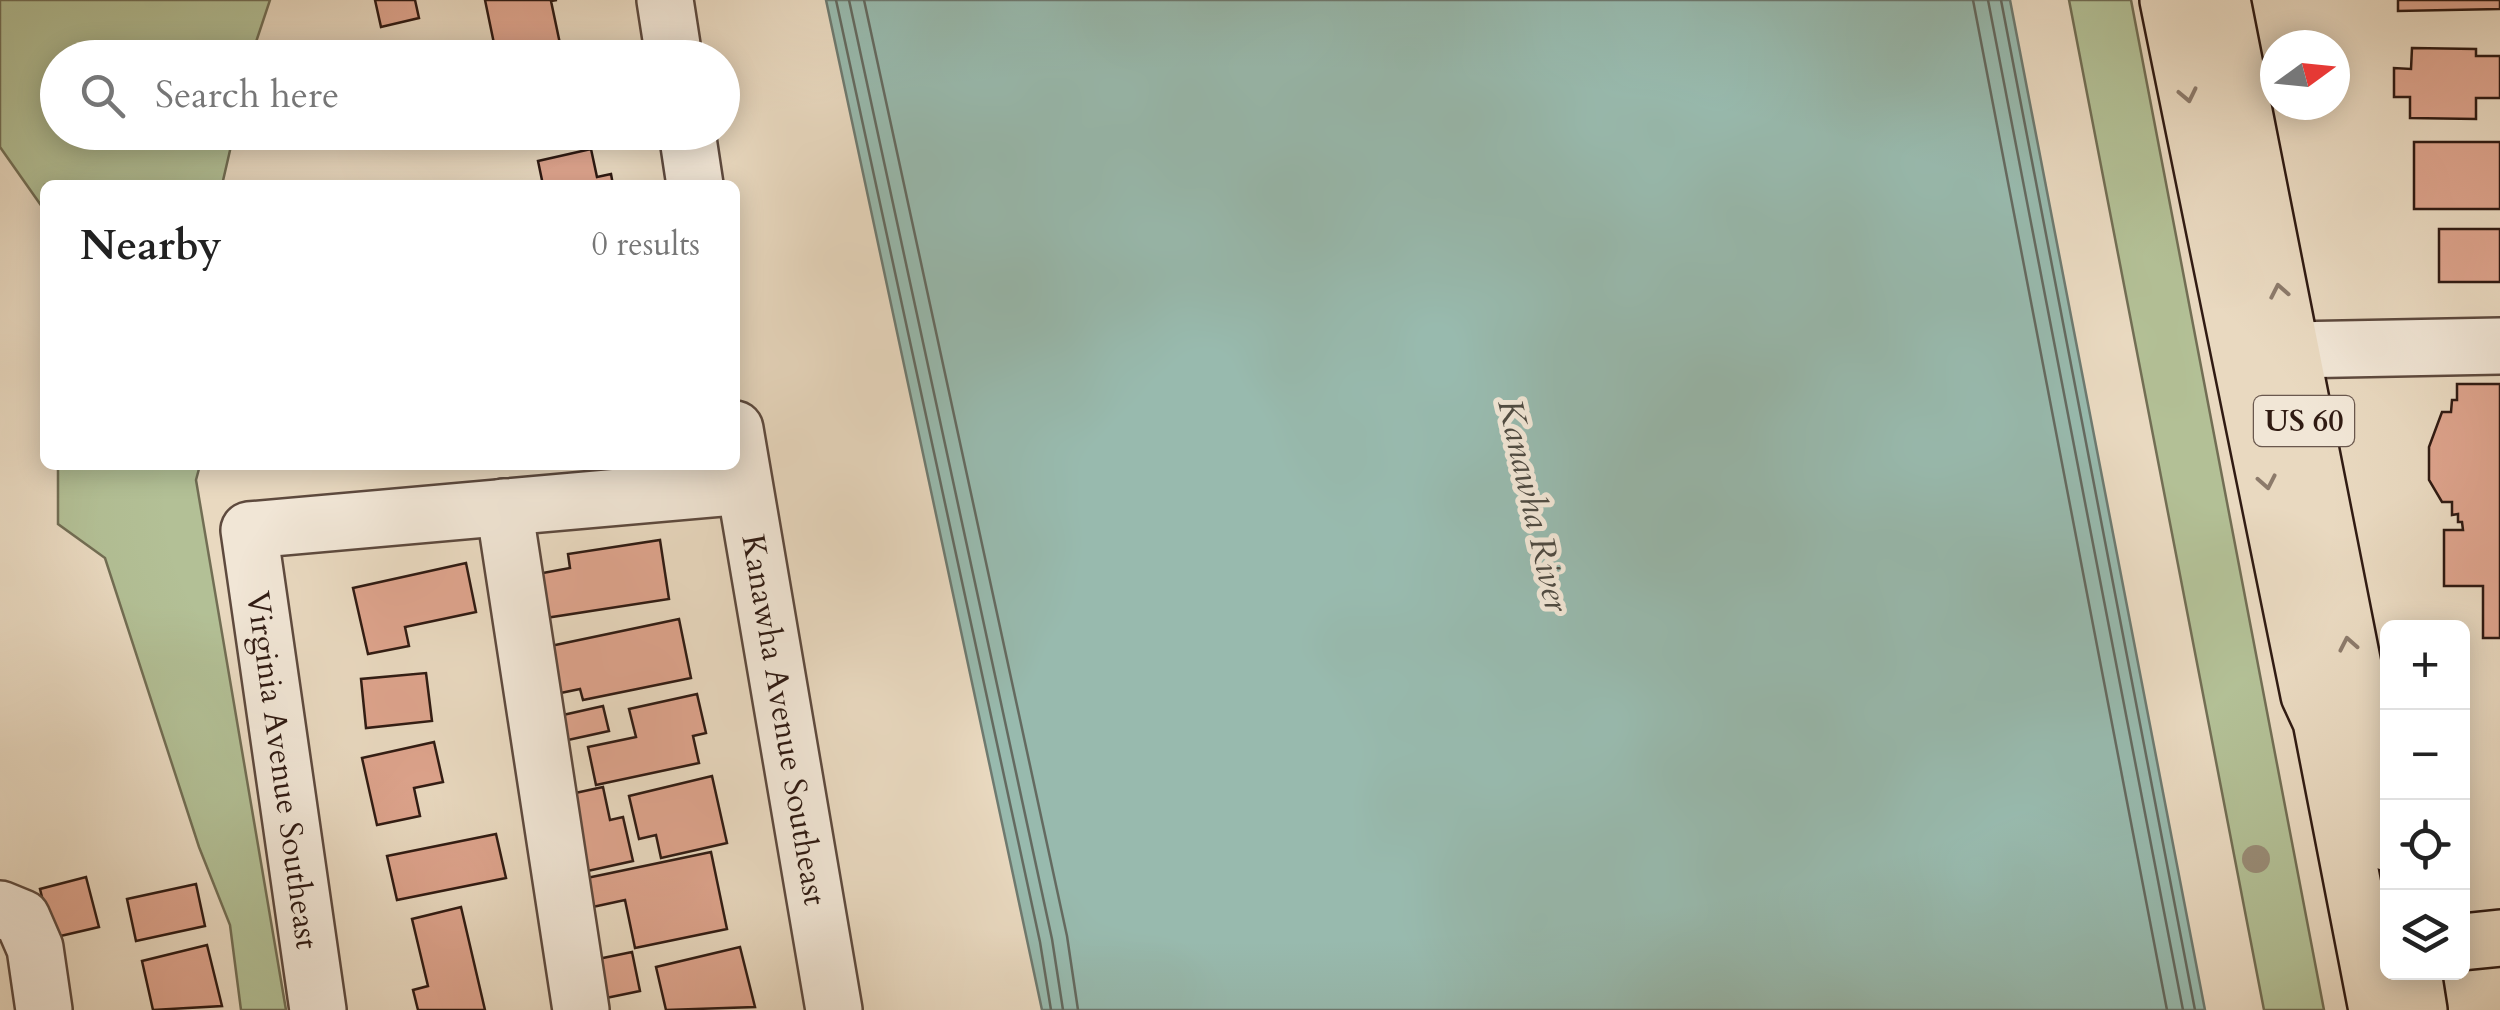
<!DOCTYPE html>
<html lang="en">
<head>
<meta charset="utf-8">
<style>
  body { margin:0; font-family:Cardo,serif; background:#f2f2f2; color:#222 }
  .controls { position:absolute; right:30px; bottom:30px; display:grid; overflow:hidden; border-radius:15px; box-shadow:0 5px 25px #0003 }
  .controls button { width:90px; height:90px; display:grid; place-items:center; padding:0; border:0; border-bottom:2px solid #e0e0e0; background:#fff; color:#222; font:50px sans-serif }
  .compass { position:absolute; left:2260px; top:30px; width:90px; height:90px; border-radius:50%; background:#fff; box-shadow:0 5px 25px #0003; rotate:75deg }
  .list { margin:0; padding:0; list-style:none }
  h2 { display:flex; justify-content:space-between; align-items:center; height:130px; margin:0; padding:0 40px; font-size:42px }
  h2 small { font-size:32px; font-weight:400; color:#767676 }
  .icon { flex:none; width:55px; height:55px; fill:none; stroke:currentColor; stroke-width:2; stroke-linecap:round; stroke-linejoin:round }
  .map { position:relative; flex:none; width:2500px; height:1010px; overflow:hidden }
  .search { position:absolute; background:#fff; box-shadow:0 5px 25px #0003; left:40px; top:40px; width:700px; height:110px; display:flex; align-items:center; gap:25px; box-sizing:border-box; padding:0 35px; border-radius:55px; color:#767676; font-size:38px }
  .panel { position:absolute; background:#fff; box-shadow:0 5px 25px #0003; left:40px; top:180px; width:700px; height:290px; border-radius:15px }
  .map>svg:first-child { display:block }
  .green { fill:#b3c096; stroke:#726e54; stroke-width:2.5 }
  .water { fill:#98baae; stroke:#6e7a70; stroke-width:2.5 }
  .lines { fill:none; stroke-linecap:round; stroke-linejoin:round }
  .shore { stroke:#646a60; stroke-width:2.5 }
  .building { fill:#dea48d; stroke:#301b13; stroke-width:2.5 }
  .minor-casing { stroke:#5e4a3e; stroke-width:60 }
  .major-casing { stroke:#301b13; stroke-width:60 }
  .minor { stroke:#f1e6d6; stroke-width:55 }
  .major { stroke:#e9d9c0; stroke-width:55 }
  .tree { fill:#998c76 }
  .oneway { stroke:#8c7a6a }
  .labels { text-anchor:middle; stroke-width:10; stroke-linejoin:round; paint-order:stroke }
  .shield { fill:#f1e6d6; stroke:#6a584e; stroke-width:2.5 }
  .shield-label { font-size:30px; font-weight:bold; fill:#301b13 }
  .street-label { font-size:32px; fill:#301b13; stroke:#f1e6d6 }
  .water-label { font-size:35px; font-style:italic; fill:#4f4b42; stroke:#f1e6d6 }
</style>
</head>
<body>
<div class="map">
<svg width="2500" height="1010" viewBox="0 0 2500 1010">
  <rect width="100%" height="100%" fill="#e9d9c0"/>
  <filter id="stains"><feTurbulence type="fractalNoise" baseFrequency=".002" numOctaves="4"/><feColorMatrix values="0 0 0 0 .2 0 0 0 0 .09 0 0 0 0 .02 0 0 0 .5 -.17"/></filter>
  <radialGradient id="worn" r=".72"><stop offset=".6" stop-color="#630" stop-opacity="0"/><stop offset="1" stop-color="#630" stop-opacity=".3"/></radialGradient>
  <!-- green -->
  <g class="green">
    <path d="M0,0h270l-19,57 -193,1v74l176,1 -12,52h-177v26l-45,-64z"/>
    <path d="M2069,0h62l193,1010h-60z"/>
    <path d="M58,465h142l-4,15 90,530h-45l-11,-85 -31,-78 -94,-289 -47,-34z"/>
  </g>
  <!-- water -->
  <path class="water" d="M826,0h1184l195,1010h-1163z"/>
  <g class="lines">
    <!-- shore -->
    <g class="shore">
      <path d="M836,0l204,942 11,68"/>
      <path d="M849,0l203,939 11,71"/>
      <path d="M864,0l203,936 11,74"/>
      <path d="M1973,0l194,1010"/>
      <path d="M1988,0l195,1010"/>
      <path d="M2001,0l194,1010"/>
    </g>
  </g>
  <!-- building -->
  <g class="building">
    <path d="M375,0h40l4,18 -38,9z"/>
    <path d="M485,0h72l-6,1 12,57h-66z"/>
    <path d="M2398,0h102v9l-102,2z"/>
    <path d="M2412,48l64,1v7h24v42h-24v21l-66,-1v-21h-16v-29l17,1z"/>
    <rect x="2414" y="142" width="86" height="67"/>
    <path d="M591,149l6,28 14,-3 2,11h-70l-5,-24z"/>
    <rect x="2439" y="229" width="61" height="53"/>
    <path d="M2457,384h43v254h-17v-52h-39v-56h19l-1,-8h-4v-8l-6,1v-13h-10l-13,-22v-33l13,-35h9l1,-12h5z"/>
    <path d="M660,540l9,59 -130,20 -7,-44 38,-7 -2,-14z"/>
    <path d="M466,563l10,49 -71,15 4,19 -41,8 -15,-66z"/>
    <path d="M679,619l12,59 -108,22 -3,-11 -29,6 -10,-47z"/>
    <path d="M426,673l6,48 -66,7 -5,-49z"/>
    <path d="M697,694l9,39 -13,3 6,27 -103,22 -8,-38 48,-10 -7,-28z"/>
    <path d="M603,706l6,25 -41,9 -5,-25z"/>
    <path d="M434,742l9,40 -29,6 6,28 -43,9 -15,-67z"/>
    <path d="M712,776l15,67 -66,15 -5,-23 -17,4 -10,-43z"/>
    <path d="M603,787l7,33 13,-3 10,44 -50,11 -17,-77z"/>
    <path d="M496,834l10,44 -109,22 -10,-44z"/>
    <path d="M711,852l16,77 -92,19 -10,-48 -37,8 -6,-29z"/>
    <path d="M86,877l13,50 -47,11 -12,-49z"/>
    <path d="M196,884l9,42 -69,15 -9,-42z"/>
    <path d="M461,907l24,103h-67l-5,-20 15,-4 -16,-67z"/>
    <path d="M207,945l15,61 -69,4 -11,-49z"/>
    <path d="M740,947l15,60 -89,3 -10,-43z"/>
    <path d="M632,952l8,39 -34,7 -8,-39z"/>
  </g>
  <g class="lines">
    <!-- minor casing -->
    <g class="minor-casing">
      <g id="minor">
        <path d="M665,0l9,58"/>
        <path d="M687,132l8,53"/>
        <path d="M2291,350l209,-4"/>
        <path id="s1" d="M735,429l99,581"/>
        <path d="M504,507l77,503"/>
        <path d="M0,909l22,9 13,30 9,62"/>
        <path d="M318,1010l-69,-480 495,-44"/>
      </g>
    </g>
    <!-- major casing -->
    <g class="major-casing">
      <g id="major">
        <path d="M2168,0l141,695 12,26 56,289"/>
        <path d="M2222,0l166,843"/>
        <path d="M2462,942l38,-4"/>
        <path d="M2413,972l6,38"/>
      </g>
    </g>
    <!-- minor -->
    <use href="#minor" class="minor"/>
    <!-- major -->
    <use href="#major" class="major"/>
  </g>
  <!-- trees -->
  <circle class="tree" cx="2256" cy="859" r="14"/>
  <!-- one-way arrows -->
  <defs><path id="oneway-chevron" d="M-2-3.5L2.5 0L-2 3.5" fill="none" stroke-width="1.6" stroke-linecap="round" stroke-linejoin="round" transform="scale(2.5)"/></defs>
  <g class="oneway">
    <use href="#oneway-chevron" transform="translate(2188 95) rotate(78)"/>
    <use href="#oneway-chevron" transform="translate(2279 291) rotate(-101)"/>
    <use href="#oneway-chevron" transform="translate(2267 482) rotate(79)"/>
    <use href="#oneway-chevron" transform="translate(2348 644) rotate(-101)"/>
  </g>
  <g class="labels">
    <!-- shield labels -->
    <rect class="shield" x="2254" y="396" width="100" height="50" rx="8"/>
    <g class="shield-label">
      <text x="2304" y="431">US 60</text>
    </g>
    <!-- street labels -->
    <g class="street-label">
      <text dy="11" stroke="none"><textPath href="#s1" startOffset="295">Kanawha Avenue Southeast</textPath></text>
      <text transform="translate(283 770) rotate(82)" y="11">Virginia Avenue Southeast</text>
    </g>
    <!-- water labels -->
    <g class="water-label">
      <text transform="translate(1534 505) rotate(77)" y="12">Kanawha River</text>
    </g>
  </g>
  <rect width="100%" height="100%" filter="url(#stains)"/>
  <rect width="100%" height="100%" fill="url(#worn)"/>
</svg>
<div class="controls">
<button>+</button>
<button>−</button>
<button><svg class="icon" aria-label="locate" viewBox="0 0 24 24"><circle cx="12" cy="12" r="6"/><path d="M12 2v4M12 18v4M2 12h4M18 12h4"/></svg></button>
<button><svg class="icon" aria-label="layers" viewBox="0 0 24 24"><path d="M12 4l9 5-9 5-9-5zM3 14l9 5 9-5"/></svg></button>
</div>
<svg class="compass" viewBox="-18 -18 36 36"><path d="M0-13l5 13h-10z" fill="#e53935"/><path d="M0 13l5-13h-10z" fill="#767676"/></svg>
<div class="search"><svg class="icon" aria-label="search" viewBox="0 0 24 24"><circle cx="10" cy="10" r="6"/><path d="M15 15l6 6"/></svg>Search here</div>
<section class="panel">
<h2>Nearby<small>0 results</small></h2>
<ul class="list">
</ul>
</section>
</div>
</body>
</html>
